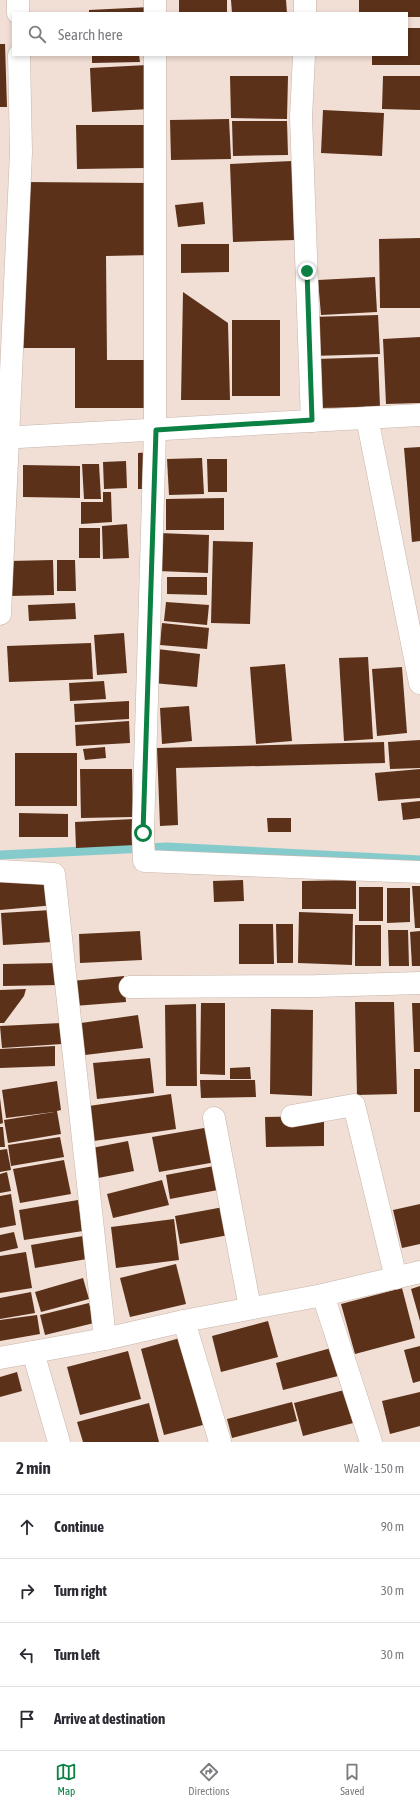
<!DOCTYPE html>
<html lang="en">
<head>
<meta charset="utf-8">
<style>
  body { margin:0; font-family:"Asap Condensed",sans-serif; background:#f7f7f7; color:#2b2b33 }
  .stop { position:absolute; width:12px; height:12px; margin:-9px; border:3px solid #0b8043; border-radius:50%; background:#fff }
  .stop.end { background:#0b8043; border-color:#fff; box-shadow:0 1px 4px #0008 }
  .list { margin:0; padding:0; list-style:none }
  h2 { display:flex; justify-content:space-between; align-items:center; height:52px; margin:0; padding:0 16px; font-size:17px }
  h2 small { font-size:13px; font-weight:400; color:#7c7c81 }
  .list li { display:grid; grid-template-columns:26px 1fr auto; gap:12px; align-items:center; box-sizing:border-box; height:64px; padding:0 16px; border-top:1px solid #e1e1e2 }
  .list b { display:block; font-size:15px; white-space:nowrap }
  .list em { font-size:13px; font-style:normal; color:#7c7c81 }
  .icon { flex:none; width:22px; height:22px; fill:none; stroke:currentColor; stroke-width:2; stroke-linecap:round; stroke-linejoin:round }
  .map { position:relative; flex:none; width:420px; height:1442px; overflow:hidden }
  .search { position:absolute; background:#fff; box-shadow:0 2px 6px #0003; left:12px; right:12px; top:12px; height:44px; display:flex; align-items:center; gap:10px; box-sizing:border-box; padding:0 14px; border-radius:0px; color:#7c7c81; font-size:15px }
  .sheet { height:308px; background:#fff }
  nav { display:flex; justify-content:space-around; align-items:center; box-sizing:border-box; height:56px; border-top:1px solid #e1e1e2; background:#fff; font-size:11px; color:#7c7c81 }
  nav a { display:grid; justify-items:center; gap:2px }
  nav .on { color:#0b8043 }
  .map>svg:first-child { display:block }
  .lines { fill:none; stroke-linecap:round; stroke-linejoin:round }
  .stream { stroke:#85cbcc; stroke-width:9 }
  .building { fill:#5b3119 }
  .street-casing { stroke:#c7b5ab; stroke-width:23 }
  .secondary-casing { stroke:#c7b5ab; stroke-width:23 }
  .street { stroke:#fff; stroke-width:22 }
  .secondary { stroke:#fff; stroke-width:22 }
  .route { stroke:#0b8043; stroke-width:5 }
</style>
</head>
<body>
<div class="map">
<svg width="420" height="1442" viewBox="0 0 420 1442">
  <rect width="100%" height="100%" fill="#f1ded5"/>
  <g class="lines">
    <!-- stream -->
    <path class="stream" d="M0,855l167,-8 253,13"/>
  </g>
  <!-- building -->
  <g class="building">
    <rect x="179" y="0" width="48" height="13"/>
    <path d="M231,0h55l1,13h-55z"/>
    <path d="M359,0h61v17h-13v-4h-48z"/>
    <path d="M150,7v6h-61v-3z"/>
    <path d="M407,28h13v37h-48v-10h35z"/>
    <path d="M0,44h5l2,63h-7z"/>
    <path d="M92,55h47l1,7 -48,1z"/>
    <path d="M147,65l3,44 -58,3 -2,-44z"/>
    <path d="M230,76h58l-1,43 -56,-1z"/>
    <path d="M383,76h37v34l-38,-1z"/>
    <path d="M323,110l61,3 -2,43 -61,-3z"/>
    <path d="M229,119l2,40 -60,1 -1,-40z"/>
    <path d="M232,121h55l1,34 -55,1z"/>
    <path d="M76,125h69l1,43 -69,1z"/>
    <path d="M292,161l3,79 -62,2 -3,-78z"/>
    <path d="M23,182l129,1v72l-46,1 1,104h40v48h-72v-60h-52z"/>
    <path d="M203,202l2,22 -27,3 -3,-22z"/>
    <path d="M420,238v70h-40l-1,-69z"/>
    <path d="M181,244h48v28l-48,1z"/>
    <path d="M375,277l2,35 -56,3 -3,-35z"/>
    <path d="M183,292l45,31 2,77h-49z"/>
    <path d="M378,315l2,39 -68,2 -1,-39z"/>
    <rect x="232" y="320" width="48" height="76"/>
    <path d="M420,337v66l-34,1 -3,-65z"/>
    <path d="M378,357l2,50 -62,1 -2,-49z"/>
    <path d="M420,447v94l-8,1 -8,-94z"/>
    <path d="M152,452l1,37h-15v-36z"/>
    <path d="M202,458l2,36 -35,1 -2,-36z"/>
    <path d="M207,459h20v33h-19z"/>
    <path d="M126,461l1,27 -23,1 -1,-27z"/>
    <path d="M82,464h17l2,35h-17z"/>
    <path d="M23,465l57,1v32l-57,-1z"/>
    <path d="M103,492h8l1,30 -31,2v-22h22z"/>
    <path d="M224,498v32h-58v-31z"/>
    <path d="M127,524l2,34 -26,1 -1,-33z"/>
    <rect x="79" y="528" width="21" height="30"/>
    <path d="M159,533l50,2 -1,38 -50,-2z"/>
    <path d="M213,541l40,1 -3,82 -39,-1z"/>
    <path d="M53,560l1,35 -45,1v-35z"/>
    <path d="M57,560h18l1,31h-19z"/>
    <path d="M167,577h40v18l-40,-1z"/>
    <path d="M166,602l43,3 -2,20 -43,-4z"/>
    <path d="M75,603l1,16 -47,2 -1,-16z"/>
    <path d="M162,623l47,5 -2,21 -47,-4z"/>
    <path d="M124,633l3,40 -30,2 -3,-40z"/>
    <path d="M91,643l2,36 -84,3 -2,-36z"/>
    <path d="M157,649l43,5 -3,33 -44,-4z"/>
    <path d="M368,657l5,82 -29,2 -5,-83z"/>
    <path d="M285,664l7,77 -36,3 -6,-77z"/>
    <path d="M402,667l5,66 -30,3 -5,-67z"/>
    <path d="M104,681l2,18 -36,2 -1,-18z"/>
    <path d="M129,701v18l-54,3 -1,-18z"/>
    <path d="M189,706l3,35 -30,3 -2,-36z"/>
    <path d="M129,721l1,22 -54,3 -1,-21z"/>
    <path d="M420,740v28l-30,1 -2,-27z"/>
    <path d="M384,742l1,21 -209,5 2,57 -18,1 -3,-78z"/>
    <path d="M105,747l1,11 -21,2 -2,-11z"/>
    <rect x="15" y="753" width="62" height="53"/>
    <path d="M80,769h52l1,48 -52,1z"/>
    <path d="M420,769v29l-42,3 -3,-28z"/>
    <path d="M420,801v17l-17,2 -2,-17z"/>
    <path d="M19,813l49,1v23h-49z"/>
    <path d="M267,818h24v14h-23z"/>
    <path d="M134,819l1,26 -59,3 -1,-26z"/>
    <path d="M52,878l3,27 -55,5v-28z"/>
    <path d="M243,880l1,21 -30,1 -1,-21z"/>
    <path d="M356,880v29h-54v-28z"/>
    <path d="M412,886h8v42h-5z"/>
    <rect x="359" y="887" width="24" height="34"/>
    <path d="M387,888h23v34l-23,1z"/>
    <path d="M51,910l2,32 -50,3 -2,-32z"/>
    <path d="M299,912l54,2 -1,51 -54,-2z"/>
    <path d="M239,924h34l1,40h-35z"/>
    <path d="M276,924h17v39h-16z"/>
    <rect x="355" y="925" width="26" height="41"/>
    <path d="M388,930h20l1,36h-20z"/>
    <path d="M140,931l2,29 -62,3 -1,-29z"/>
    <path d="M420,931v35h-8l-2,-34z"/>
    <path d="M59,963v22l-56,1v-22z"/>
    <path d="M124,976l2,26 -52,4 -2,-25z"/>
    <path d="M26,989l-2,7 -20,27h-4v-33z"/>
    <path d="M355,1002h39l3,92 -40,1z"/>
    <path d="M201,1003h24v72l-25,-1z"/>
    <path d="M412,1003h8v49h-6z"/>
    <path d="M196,1004l1,82h-31l-1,-81z"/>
    <path d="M271,1009l42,1 -1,86 -42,-2z"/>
    <path d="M138,1015l5,33 -58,7 -4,-32z"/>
    <path d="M61,1023l1,21 -60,4 -2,-22z"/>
    <path d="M55,1046v20l-55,2v-19z"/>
    <path d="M150,1058l4,35 -57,6 -4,-36z"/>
    <path d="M250,1067l1,12h-21v-11z"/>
    <rect x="414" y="1069" width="6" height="43"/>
    <path d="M200,1080h55l1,17 -55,1z"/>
    <path d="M57,1081l4,29 -4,1 4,23 -53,9 -4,-23 50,-8 -48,6 -4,-28z"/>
    <path d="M171,1094l5,35 -89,13 -5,-35z"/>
    <path d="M0,1098l3,25 -3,1z"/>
    <path d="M324,1116v30l-58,1 -1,-30z"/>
    <path d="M0,1127h3l2,20h-5z"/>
    <path d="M210,1127l6,35 -57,10 -7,-35z"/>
    <path d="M60,1137l4,20 -53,9 -3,-21z"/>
    <path d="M128,1141l6,30 -36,7 -6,-30z"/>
    <path d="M7,1149l4,21 -11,2v-22z"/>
    <path d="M64,1160l7,34 -51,9 -7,-34z"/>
    <path d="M214,1166l4,24 -48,9 -4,-24z"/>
    <path d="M7,1172l4,19 -11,2v-19z"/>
    <path d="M162,1180l7,25 -56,13 -6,-24z"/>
    <path d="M11,1194l5,31 -16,3v-32z"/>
    <path d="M78,1200l5,31 -59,9 -5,-30z"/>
    <path d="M420,1204v40l-18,4 -9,-38z"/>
    <path d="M229,1206l5,28 -54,10 -5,-28z"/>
    <path d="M174,1219l5,41 -63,8 -5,-41z"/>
    <path d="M14,1232l4,16 -18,4v-17z"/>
    <path d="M83,1236l4,23 -52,9 -4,-23z"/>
    <path d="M26,1252l6,36 -32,5v-37z"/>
    <path d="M176,1264l10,40 -56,13 -10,-39z"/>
    <path d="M83,1278l6,21 -48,13 -6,-20z"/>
    <path d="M420,1286v35l-9,-32z"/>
    <path d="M402,1288l13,50 -60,16 -14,-50z"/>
    <path d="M31,1292l4,21 -35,6v-21z"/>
    <path d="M89,1303l5,20 -49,12 -5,-20z"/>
    <path d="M37,1315l3,19 -40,7v-21z"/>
    <path d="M268,1321l10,36 -57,15 -9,-36z"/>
    <path d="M180,1338l23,87 -39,10 -23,-86z"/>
    <path d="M420,1346v35l-7,2 -9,-33z"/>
    <path d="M335,1347l7,28 -59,15 -7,-27z"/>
    <path d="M128,1351l13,48 -61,16 -13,-48z"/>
    <path d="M17,1372l5,19 -22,6v-20z"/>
    <path d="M352,1388l9,33 -58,15 -9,-33z"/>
    <path d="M420,1392v34l-30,8 -8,-33z"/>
    <path d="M292,1402l5,19 -65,17 -5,-19z"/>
    <path d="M149,1403l10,39h-76l-6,-20z"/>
  </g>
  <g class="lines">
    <!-- street casing -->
    <g class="street-casing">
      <g id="street">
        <path d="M18,0v13"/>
        <path d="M155,0v13"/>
        <path d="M305,13v-13"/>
        <path d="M155,55v375l-12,403 1,28 276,11"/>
        <path d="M304,55l-3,62 11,304"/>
        <path d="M367,418l53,265"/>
        <path d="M0,614l21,-462 -2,-97"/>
        <path d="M0,871l54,3 51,465"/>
        <path d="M130,987l187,-1 103,-3"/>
        <path d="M292,1116l62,-11 42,173"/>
        <path d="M214,1118l36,190"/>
        <path d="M323,1295l48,147"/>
        <path d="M184,1321l139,-26 97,-23"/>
        <path d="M33,1352l26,90"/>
        <path d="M0,1358l105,-19 79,-18 36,121"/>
      </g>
    </g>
    <!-- secondary casing -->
    <g class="secondary-casing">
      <path id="secondary" d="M0,438l420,-23"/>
    </g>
    <!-- street -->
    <use href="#street" class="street"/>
    <!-- secondary -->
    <use href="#secondary" class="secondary"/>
  </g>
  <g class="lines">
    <!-- route -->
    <path class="route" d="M143,833l13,-403 156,-10 -5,-149"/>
  </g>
</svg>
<div class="stop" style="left:143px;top:833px"></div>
<div class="stop end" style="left:307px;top:271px"></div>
<div class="search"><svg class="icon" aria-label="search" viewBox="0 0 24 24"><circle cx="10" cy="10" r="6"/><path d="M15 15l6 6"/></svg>Search here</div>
</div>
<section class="sheet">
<h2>2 min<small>Walk · 150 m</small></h2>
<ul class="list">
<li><svg class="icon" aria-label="ahead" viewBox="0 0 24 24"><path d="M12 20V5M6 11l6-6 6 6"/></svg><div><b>Continue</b></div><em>90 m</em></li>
<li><svg class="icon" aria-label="right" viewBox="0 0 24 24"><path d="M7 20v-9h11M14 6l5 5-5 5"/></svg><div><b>Turn right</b></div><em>30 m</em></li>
<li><svg class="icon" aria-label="left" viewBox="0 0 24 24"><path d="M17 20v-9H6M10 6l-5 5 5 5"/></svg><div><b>Turn left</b></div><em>30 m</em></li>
<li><svg class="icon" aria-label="arrive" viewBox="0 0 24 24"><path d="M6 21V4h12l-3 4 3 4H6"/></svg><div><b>Arrive at destination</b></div></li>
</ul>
</section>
<nav>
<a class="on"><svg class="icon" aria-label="map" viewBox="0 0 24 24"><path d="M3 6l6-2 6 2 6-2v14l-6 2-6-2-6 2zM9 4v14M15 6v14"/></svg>Map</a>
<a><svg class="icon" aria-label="directions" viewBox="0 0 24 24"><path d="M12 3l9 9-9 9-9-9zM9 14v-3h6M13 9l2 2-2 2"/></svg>Directions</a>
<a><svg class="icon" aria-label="saved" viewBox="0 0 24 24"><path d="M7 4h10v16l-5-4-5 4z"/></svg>Saved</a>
</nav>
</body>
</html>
